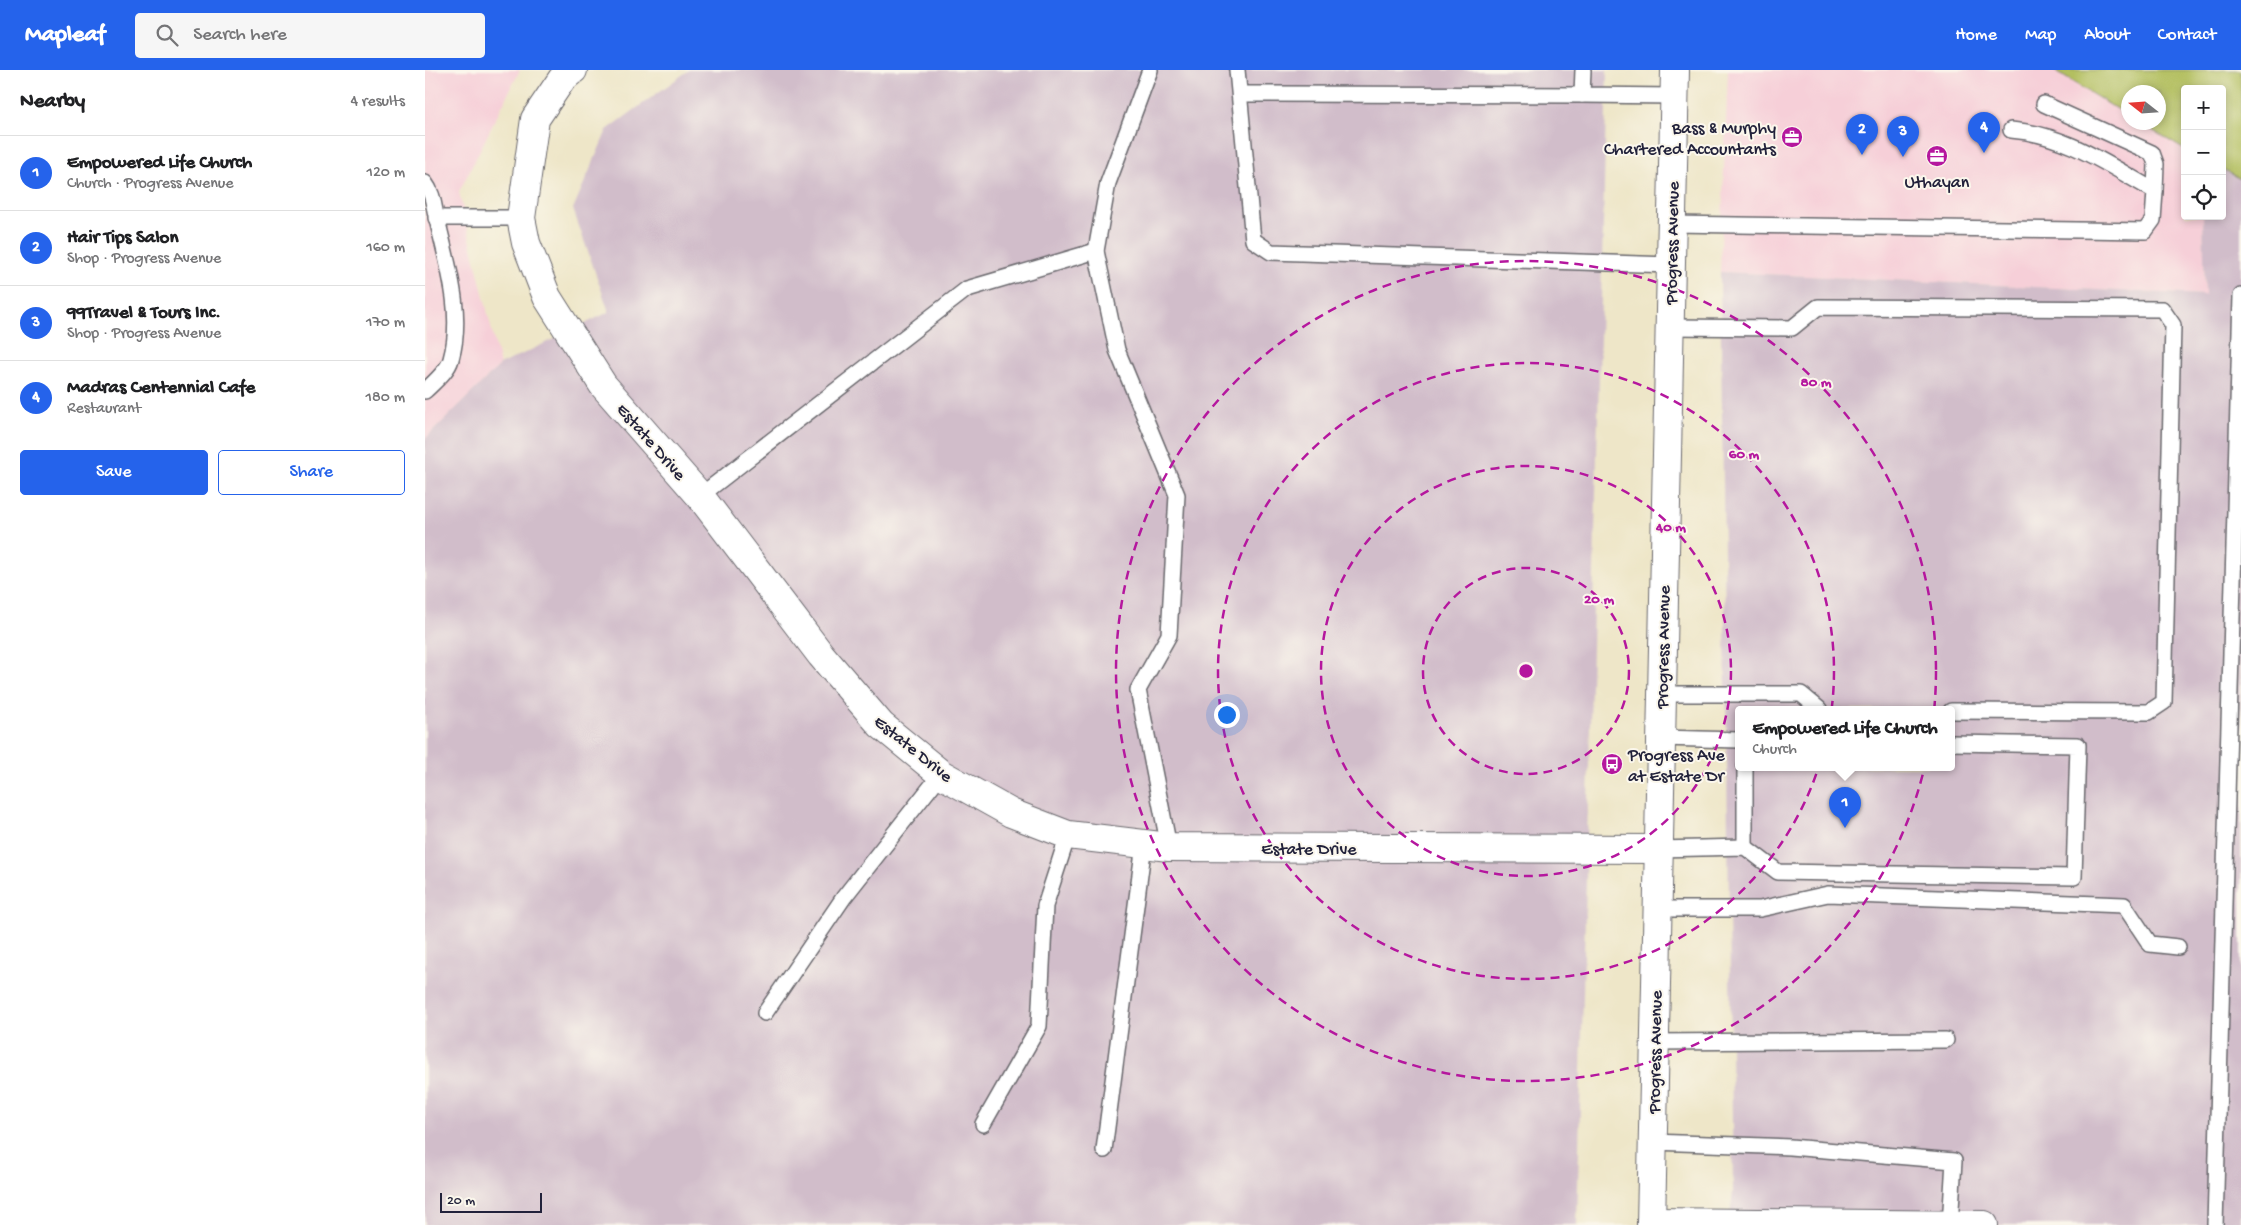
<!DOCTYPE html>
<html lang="en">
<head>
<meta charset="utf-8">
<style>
  body { margin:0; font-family:"Gochi Hand",sans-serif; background:#f6f6f6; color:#202124 }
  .controls { position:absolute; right:15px; top:15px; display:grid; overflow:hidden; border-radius:5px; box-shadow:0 2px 8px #0003 }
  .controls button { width:45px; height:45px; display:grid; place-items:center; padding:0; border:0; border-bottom:1px solid #e0e0e0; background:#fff; color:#202124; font:25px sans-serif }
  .compass { position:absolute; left:1696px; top:15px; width:45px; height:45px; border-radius:50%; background:#fff; box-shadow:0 2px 8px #0003; rotate:287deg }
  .scale { position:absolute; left:15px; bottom:12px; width:102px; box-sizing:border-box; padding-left:5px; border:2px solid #22223b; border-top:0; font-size:14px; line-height:18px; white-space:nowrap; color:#22223b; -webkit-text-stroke:4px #fbf7ec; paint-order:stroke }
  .you { position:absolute; left:801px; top:644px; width:18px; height:18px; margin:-12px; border:4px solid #fff; border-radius:50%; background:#1a73e8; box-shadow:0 0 0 8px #1a73e833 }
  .badge { display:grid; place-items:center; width:32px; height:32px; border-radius:50%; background:#2563eb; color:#fff; font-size:16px; font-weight:700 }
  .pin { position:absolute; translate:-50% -41px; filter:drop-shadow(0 1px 2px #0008) }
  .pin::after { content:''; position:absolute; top:26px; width:18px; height:15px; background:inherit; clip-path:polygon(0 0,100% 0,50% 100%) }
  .popup { position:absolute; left:1310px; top:636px; width:220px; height:65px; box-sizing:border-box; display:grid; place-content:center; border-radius:5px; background:#fff; filter:drop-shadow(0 1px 4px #0005); font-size:16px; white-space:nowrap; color:#757577 }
  .popup b { font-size:19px; color:#202124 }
  .popup::after { content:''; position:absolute; left:50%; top:100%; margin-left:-10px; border:10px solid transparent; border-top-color:#fff }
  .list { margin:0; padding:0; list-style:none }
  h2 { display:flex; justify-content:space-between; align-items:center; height:65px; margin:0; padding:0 20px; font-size:21px }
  h2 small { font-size:16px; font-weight:400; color:#757577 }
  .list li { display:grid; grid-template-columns:32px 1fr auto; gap:15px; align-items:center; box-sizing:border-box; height:75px; padding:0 20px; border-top:1px solid #e0e0e0 }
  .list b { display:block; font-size:19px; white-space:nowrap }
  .list p { margin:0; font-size:16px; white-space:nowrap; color:#757577 }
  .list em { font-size:16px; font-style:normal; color:#757577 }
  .actions { display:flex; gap:10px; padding:15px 20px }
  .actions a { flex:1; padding:11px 0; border:1px solid #2563eb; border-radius:5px; text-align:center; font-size:18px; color:#2563eb }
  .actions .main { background:#2563eb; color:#fff }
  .icon { flex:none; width:28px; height:28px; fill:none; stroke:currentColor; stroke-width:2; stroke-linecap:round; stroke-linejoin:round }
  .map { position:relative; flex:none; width:1816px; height:1155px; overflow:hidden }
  header { display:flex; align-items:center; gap:30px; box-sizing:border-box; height:70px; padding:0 25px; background:#2563eb; color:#fff }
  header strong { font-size:24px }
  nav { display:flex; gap:28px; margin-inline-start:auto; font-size:18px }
  .search { width:350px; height:45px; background:#f6f6f6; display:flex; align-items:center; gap:12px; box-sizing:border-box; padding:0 18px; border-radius:5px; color:#757577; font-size:19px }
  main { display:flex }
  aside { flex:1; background:#fff }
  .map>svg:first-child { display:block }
  .built { fill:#f6cfd8 }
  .industrial { fill:#d1bdca; fill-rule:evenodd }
  .green { fill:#b3bf61; stroke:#6a704e }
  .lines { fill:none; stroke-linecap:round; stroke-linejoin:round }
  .service-casing { stroke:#69676c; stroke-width:18 }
  .minor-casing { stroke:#69676c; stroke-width:30 }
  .secondary-casing { stroke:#69676c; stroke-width:30 }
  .service { stroke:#fff; stroke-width:15 }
  .minor { stroke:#fff; stroke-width:28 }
  .secondary { stroke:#fff; stroke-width:28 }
  .ring { fill:none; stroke:#b5179e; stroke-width:2.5; stroke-dasharray:9 6 }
  .labels { text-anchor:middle; stroke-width:4; stroke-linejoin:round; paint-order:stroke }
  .poi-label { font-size:18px; fill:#22223b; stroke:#fbf7ec; text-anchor:end }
  .street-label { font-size:18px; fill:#22223b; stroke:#fbf7ec }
  .centre { fill:#b5179e; stroke:#fbf7ec; stroke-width:2.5 }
  .ring-label { font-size:15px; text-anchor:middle; font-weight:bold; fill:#b5179e; stroke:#fbf7ec; stroke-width:4; stroke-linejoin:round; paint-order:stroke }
</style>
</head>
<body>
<header>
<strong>Mapleaf</strong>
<div class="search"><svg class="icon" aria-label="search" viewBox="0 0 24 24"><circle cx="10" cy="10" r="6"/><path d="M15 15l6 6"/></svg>Search here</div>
<nav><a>Home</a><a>Map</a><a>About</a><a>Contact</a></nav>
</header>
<main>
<aside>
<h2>Nearby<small>4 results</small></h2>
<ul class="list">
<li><span class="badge">1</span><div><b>Empowered Life Church</b><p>Church · Progress Avenue</p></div><em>120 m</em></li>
<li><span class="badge">2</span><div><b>Hair Tips Salon</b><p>Shop · Progress Avenue</p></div><em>160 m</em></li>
<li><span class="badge">3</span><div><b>99Travel &amp; Tours Inc.</b><p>Shop · Progress Avenue</p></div><em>170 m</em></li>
<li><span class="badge">4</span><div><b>Madras Centennial Cafe</b><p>Restaurant</p></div><em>180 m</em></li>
</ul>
<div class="actions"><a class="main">Save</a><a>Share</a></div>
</aside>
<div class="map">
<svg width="1816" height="1155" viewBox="0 0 1816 1155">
  <rect width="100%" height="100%" fill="#fbf7ec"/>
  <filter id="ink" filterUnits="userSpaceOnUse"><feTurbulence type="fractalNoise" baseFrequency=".02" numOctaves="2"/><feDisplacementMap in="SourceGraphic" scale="10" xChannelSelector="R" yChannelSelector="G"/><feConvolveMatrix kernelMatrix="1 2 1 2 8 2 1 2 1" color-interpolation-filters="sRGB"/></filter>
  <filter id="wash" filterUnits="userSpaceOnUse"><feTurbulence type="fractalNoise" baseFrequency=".0096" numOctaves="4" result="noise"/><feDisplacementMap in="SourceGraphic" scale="20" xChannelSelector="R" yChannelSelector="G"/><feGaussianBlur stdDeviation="1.12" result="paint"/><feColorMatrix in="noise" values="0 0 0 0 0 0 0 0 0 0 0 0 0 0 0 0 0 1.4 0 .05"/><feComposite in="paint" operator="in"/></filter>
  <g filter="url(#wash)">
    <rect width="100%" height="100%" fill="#eee6c8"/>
    <!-- built -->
    <g class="built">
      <path d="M0,0h95l-61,122 41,173 -75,74z"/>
      <path d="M1303,0h325l75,46 1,6 11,1 45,27v66h18l2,79 -485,-23z"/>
    </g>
    <!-- industrial -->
    <g class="industrial">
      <path d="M264,0h918l-30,1155h-1152v-786l75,-74 109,-53 -36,-103 34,-79z"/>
      <path d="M1797,100l19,9v1046h-512l4,-34 -13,-919 485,23 -2,-79h19zM1314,639h212v58h-212z"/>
    </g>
    <!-- green -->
    <path class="green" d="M1628,0h188v109l-19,-9v-81h-37v61l-45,-27 19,-1v-30h-30l-1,24z"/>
  </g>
  <g filter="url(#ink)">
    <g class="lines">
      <!-- service casing -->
      <g class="service-casing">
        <g id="service">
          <path d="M725,0l-42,113 -12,68 21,99 60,145 -8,140 -31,55 31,157"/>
          <path d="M812,0l16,170 18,12 400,13"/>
          <path d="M1158,0l-1,25 93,1"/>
          <path d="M815,24l342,1"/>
          <path d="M1619,34l108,49 4,11 -1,27"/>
          <path d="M0,113c9,12 8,22 12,36 10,44 27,94 14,140 -3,12 -17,23 -26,32"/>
          <path d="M11,148h85"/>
          <path d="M1247,154l473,7 8,-11 2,-29c-47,-26 -90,-57 -144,-61"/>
          <path d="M1244,257l123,1 26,-21 344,2 11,16 -9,377 -15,10 -198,-1"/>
          <path d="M275,426l267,-207 129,-38"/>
          <path d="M1236,624h140l18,15"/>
          <path d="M1235,668l79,2"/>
          <path d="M1320,777v-80"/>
          <path d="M1233,779l87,-2 33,25 296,5 4,-132 -127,-2"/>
          <path d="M1232,839h103l68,-15 296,11 26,39 28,3"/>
          <path d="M340,943l79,-116 97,-123"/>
          <path d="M1229,972l292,-2"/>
          <path d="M558,1054l56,-98 6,-120 23,-71"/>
          <path d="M1227,1072l138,5 164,14 -4,64"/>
          <path d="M679,1080l40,-306"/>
          <path d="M1790,1155l26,-929"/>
        </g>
      </g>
      <!-- minor casing -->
      <g class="minor-casing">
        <g id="minor">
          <path d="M148,0l-11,9 -27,40 -14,99 5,25 21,54 56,88 97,111 121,159 60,70 60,49 70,39 57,22 101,12 489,2"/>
          <path d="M1226,1152l333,3"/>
        </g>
      </g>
      <!-- secondary casing -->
      <g class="secondary-casing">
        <path id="secondary" d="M1226,1155l24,-1155"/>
      </g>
      <!-- service -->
      <use href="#service" class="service"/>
      <!-- minor -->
      <use href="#minor" class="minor"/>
      <!-- secondary -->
      <use href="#secondary" class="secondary"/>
    </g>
  </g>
  <!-- distance rings -->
  <g class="ring">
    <circle cx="1101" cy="601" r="103"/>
    <circle cx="1101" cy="601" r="205"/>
    <circle cx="1101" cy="601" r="308"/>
    <circle cx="1101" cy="601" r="410"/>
  </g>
  <!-- icons -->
  <defs>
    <g id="office-disc" transform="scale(1.125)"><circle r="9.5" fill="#b5179e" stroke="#fbf7ec"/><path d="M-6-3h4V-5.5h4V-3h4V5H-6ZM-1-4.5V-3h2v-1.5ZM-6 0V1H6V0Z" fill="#fff"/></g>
    <g id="bus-disc" transform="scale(1.125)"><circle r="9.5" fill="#b5179e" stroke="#fbf7ec"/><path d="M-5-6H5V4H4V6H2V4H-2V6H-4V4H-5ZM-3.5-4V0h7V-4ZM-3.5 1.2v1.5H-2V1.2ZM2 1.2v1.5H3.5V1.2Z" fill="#fff"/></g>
  </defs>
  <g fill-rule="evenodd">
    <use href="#office-disc" x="1367" y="67"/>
    <use href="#office-disc" x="1512" y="86"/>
    <use href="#bus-disc" x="1187" y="694"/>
  </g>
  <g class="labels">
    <!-- poi labels -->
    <g class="poi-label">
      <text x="1351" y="63">Bass &amp; Murphy<tspan x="1351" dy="21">Chartered Accountants</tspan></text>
      <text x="1512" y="117" text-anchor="middle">Uthayan</text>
      <text x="1203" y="690" text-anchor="start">Progress Ave<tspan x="1203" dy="21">at Estate Dr</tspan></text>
    </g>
    <!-- street labels -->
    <g class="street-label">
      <text transform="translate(1246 173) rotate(-89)" y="6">Progress Avenue</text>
      <text transform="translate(227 371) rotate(49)" y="6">Estate Drive</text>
      <text transform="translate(1237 577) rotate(-89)" y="6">Progress Avenue</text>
      <text transform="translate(489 678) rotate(39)" y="6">Estate Drive</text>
      <text x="884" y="784">Estate Drive</text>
      <text transform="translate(1229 982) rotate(-89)" y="6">Progress Avenue</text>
    </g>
  </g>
  <circle cx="1101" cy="601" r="8" class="centre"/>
  <g class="ring-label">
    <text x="1391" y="316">80 m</text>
    <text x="1319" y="388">60 m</text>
    <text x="1246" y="461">40 m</text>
    <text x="1174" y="533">20 m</text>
  </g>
</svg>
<div class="controls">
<button>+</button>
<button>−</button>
<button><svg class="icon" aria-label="locate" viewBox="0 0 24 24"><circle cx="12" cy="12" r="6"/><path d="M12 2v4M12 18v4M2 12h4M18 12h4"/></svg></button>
</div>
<svg class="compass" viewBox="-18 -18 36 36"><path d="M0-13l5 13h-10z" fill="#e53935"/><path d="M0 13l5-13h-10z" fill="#757577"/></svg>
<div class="scale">20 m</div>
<div class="you"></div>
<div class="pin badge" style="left:1420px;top:758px">1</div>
<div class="popup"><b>Empowered Life Church</b>Church</div>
<div class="pin badge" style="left:1437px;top:85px">2</div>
<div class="pin badge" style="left:1478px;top:87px">3</div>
<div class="pin badge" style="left:1559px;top:83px">4</div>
</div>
</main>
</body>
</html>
